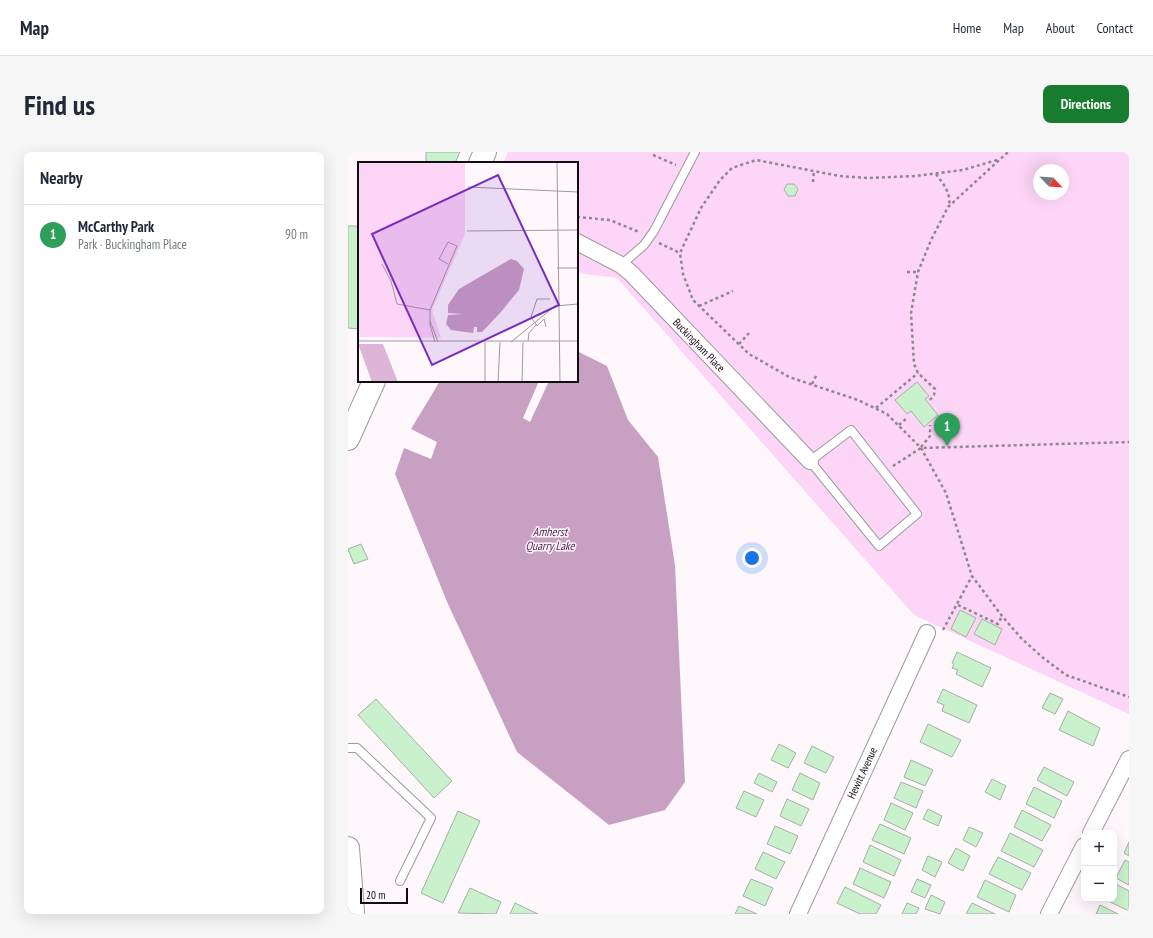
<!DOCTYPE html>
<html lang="en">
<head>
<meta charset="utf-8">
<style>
  body { margin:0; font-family:"PT Sans Narrow",sans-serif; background:#f6f6f7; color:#1f2937 }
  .controls { position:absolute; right:12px; bottom:12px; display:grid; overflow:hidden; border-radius:8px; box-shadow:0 4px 16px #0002 }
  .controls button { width:36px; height:36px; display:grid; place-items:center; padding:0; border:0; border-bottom:1px solid #e0e1e3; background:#fff; color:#1f2937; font:20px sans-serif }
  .compass { position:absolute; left:685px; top:12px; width:36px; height:36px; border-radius:50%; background:#fff; box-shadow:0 4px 16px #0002; rotate:115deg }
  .scale { position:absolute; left:12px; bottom:10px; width:48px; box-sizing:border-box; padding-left:4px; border:2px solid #100e10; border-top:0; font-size:11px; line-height:14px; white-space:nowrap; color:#100e10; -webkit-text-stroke:3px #fef8fd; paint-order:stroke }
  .you { position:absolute; left:404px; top:406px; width:14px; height:14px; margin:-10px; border:3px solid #fff; border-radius:50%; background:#1a73e8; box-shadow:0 0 0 6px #1a73e833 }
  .badge { display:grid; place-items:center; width:26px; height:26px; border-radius:50%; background:#187c2f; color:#fff; font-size:13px; font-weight:700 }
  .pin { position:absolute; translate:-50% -33px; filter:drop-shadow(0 1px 2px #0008) }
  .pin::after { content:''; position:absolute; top:21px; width:14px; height:12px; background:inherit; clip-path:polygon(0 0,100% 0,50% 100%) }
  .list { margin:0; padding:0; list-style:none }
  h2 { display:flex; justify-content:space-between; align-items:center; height:52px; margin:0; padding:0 16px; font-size:17px }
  h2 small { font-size:13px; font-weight:400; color:#747a83 }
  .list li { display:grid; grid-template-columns:26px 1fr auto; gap:12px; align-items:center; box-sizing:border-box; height:60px; padding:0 16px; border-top:1px solid #e0e1e3 }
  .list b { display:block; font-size:15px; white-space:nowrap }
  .list p { margin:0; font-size:13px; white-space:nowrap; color:#747a83 }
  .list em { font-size:13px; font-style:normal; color:#747a83 }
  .map { position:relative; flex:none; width:781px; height:762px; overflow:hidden; border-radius:8px }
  header { display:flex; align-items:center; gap:24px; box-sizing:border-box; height:56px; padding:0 20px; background:#fff; border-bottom:1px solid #e0e1e3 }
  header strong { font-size:19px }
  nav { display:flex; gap:22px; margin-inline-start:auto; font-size:14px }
  .intro { display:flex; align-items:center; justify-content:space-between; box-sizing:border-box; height:96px; padding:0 24px }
  h1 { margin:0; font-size:28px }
  .button { padding:10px 18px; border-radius:8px; background:#187c2f; color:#fff; font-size:14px; font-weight:700 }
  main { display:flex; gap:24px; padding:0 24px }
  aside { flex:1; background:#fff; border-radius:8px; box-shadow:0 4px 16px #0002 }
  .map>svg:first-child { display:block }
  .green { fill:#fdd5f6; fill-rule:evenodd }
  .water { fill:#c8a0c1 }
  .building { fill:#c9f1cb; stroke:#a8ada8 }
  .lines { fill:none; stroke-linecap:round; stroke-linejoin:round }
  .lane-casing { stroke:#9d989c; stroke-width:10 }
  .street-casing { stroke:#9d989c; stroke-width:18 }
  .secondary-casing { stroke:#9d989c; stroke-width:24 }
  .path { stroke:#8c888b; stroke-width:2.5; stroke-dasharray:3 3; stroke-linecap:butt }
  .lane { stroke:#fff; stroke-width:8 }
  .street { stroke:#fff; stroke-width:16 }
  .secondary { stroke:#fff; stroke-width:22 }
  .labels { text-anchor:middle; stroke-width:3; stroke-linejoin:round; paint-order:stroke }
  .street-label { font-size:11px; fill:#100e10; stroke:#fef8fd }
  .water-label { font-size:12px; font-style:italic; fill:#592753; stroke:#fef8fd }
  .inset-road { fill:none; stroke:#9f9a9e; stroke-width:1 }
  .view { fill:#7b2cbf; fill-opacity:0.15; stroke:#7b2cbf; stroke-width:2 }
  .inset-edge { fill:none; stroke:#100e10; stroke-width:2 }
</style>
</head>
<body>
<header>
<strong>Map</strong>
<nav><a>Home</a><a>Map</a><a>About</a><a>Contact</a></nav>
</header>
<div class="intro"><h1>Find us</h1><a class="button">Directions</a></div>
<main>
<aside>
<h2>Nearby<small></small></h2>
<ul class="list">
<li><span class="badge" style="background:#2e9e5b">1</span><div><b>McCarthy Park</b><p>Park · Buckingham Place</p></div><em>90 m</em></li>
</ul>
</aside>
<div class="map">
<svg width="781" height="762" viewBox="0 0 781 762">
  <rect width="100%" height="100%" fill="#fef8fd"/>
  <!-- green -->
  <path class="green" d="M160,0h621v562l-215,-99 -297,-337 -40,-5v-110h-74zM691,18h24v24h-24z"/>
  <!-- water -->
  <path class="water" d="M229,199l30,15 21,54 30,37 17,108 10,217 -20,28 -56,15 -92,-73 -69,-148 -53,-130 9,-26 27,11 6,-17 -26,-13 29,-48h99l-16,37 7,4 19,-41h28z"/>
  <!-- building -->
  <g class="building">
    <path d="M78,0h34l-5,11h-29z"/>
    <path d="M439,32h7l4,5 -3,7h-7l-4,-6z"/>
    <path d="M0,74h11v103l-11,-1z"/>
    <path d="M569,230l12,14 -4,3 13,16 -14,12 -13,-16 -4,3 -12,-14z"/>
    <path d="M13,392l7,15 -14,5 -6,-15z"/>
    <path d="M612,458l16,8 -10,19 -15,-8z"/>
    <path d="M634,467l20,10 -7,16 -21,-11z"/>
    <path d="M609,500l34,16 -9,19 -26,-13 2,-4 -6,-2 2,-4 -2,-1z"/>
    <path d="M595,537l34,16 -8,18 -27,-12 2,-6 -7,-3z"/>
    <path d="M702,541l13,6 -8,15 -13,-6z"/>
    <path d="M28,547l76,82 -18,17 -76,-83z"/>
    <path d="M720,559l32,17 -7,18 -34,-16z"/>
    <path d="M580,572l33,16 -9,17 -32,-15z"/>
    <path d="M431,592l17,9 -8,15 -17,-8z"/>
    <path d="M464,594l22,11 -8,16 -22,-10z"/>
    <path d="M563,608l22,10 -8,16 -21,-9z"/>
    <path d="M696,615l30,15 -7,14 -30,-16z"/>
    <path d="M411,621l18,9 -5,10 -18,-9z"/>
    <path d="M452,621l20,10 -7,17 -21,-10z"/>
    <path d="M644,627l14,7 -6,14 -15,-8z"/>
    <path d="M553,630l22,9 -7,17 -22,-10z"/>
    <path d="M686,635l28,14 -8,17 -28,-14z"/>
    <path d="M396,639l20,9 -8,17 -20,-9z"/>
    <path d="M439,647l22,10 -8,17 -21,-10z"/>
    <path d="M543,651l22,10 -8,17 -21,-10z"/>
    <path d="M580,657l14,7 -4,10 -15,-7z"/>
    <path d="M674,658l29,15 -9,16 -28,-14z"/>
    <path d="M110,659l22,10 -37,82 -22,-10z"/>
    <path d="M532,672l31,14 -7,16 -32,-14z"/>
    <path d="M427,674l23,10 -8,18 -23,-10z"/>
    <path d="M621,675l14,6 -7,14 -13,-7z"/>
    <path d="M662,681l33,17 -9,17 -33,-16z"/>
    <path d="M781,690v14l-5,-3z"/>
    <path d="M522,693l31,15 -7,16 -31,-14z"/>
    <path d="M608,696l14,8 -7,15 -15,-8z"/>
    <path d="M415,700l22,10 -9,17 -21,-10z"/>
    <path d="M580,704l14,6 -7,15 -13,-7z"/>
    <path d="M650,705l33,16 -9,17 -33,-16z"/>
    <path d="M777,708l4,2v23l-13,-7z"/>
    <path d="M512,716l31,14 -7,16 -31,-14z"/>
    <path d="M403,727l22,9 -8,18 -22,-10z"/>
    <path d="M569,727l14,6 -6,13 -14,-6z"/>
    <path d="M637,728l31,15 -7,17 -32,-15z"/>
    <path d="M766,731l15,8v20l-25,-12h10z"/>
    <path d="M497,735l36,18 -5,9h-16l-23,-11z"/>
    <path d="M122,736l31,14 -5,12 -38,-1z"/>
    <path d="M583,743l14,7 -5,12 -15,-5z"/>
    <path d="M167,751l23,11h-28z"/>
    <path d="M559,751l12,5 -3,6h-14z"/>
    <path d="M624,751l23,11h-29z"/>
    <path d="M752,753l18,9h-22z"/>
    <path d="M391,754l18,8h-22z"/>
  </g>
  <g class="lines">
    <!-- lane casing -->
    <g class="lane-casing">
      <g id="lane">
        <path d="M273,113l23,-20 10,-14 41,-79"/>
        <path d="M503,278l66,84 -38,32 -69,-85z"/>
        <path d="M0,596h9l74,70 -31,63"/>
      </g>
    </g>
    <!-- street casing -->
    <g class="street-casing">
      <g id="street">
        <path d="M229,90l44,23 10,8 179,188"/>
        <path d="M743,681l38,-74"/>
        <path d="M450,762l129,-281"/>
        <path d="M701,762l35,-68"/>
      </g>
    </g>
    <!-- secondary casing -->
    <g class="secondary-casing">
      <g id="secondary">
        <path d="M132,11l5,-11"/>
        <path d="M0,287l26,-58"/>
        <path d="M0,696l5,63 -1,3"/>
      </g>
    </g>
    <!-- path -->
    <g class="path">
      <path d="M305,3l23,10"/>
      <path d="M649,8l-34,10 -48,6 -48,2 -27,-2 -84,-16 -24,8 -12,12 -19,28 -21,45 3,21 10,26 56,54 40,23 69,23 29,14 34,34 25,45 26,83 30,40 19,22 21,19 24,18 63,22"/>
      <path d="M588,22c8,11 15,19 13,32"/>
      <path d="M465,30l1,-11"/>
      <path d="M229,65l33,3 29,12"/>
      <path d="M311,91l21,10"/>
      <path d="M559,120h11"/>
      <path d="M351,154l34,-15"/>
      <path d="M391,192l10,-11"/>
      <path d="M464,232l5,-10"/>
      <path d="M582,248l4,-5 1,-6 -17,-16 -4,-9 -3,-51 7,-41 13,-32 17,-33 60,-55"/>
      <path d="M528,256l42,-35"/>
      <path d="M551,273l8,-7"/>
      <path d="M573,295l9,-11v-11"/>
      <path d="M545,314l28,-18 208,-6"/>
      <path d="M610,453l40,19 4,-8"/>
      <path d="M595,478l29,-54"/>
    </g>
    <!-- lane -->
    <use href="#lane" class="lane"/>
    <!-- street -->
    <use href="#street" class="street"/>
    <!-- secondary -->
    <use href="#secondary" class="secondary"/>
  </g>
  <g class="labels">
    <!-- street labels -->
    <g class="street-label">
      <text transform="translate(351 193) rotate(46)" y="4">Buckingham Place</text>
      <text transform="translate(514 621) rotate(-65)" y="4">Hewitt Avenue</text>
    </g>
    <!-- water labels -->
    <g class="water-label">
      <text x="202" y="384">Amherst<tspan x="202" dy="14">Quarry Lake</tspan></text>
    </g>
  </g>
  <!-- overview -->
  <g transform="translate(10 10)">
    <rect width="220" height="220" fill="#fef8fd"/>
    <path d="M0,0h107v72l-33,76 9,28 -82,-1z" fill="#fdd5f6"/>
    <path d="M0,182h25l15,38h-26z" fill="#deb5d7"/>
    <path d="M153,97l6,2 7,8 -5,21 -19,23 -18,19h-5v-5h-3l-1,6 -22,-3 -5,-6 2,-9 15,-1 -15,-1v-8l11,-16z" fill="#c8a0c1"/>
    <path class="inset-road" d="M199,0l3,220M110,25l110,5M109,69l111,-1M24,102l9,17 6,23 33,6M199,106h21M72,159l8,21M188,165l-2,-8 -7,7 -6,-9 6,-18h13M0,179h220M170,179l1,-8 7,-8M77,180l-5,-17v-15l27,-64 -9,-4 -9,17 9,5M127,180v40M153,180l44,-36 23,-2M140,220l2,-40M164,220l1,-40"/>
    <path class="view" d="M140,13l61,130 -127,60 -60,-131z"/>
    <rect width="220" height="220" class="inset-edge"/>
  </g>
</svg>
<div class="controls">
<button>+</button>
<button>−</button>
</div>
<svg class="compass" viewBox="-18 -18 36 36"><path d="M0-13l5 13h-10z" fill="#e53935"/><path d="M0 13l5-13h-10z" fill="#747a83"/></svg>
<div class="scale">20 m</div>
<div class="you"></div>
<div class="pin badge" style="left:599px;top:294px;background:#2e9e5b">1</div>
</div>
</main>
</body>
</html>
